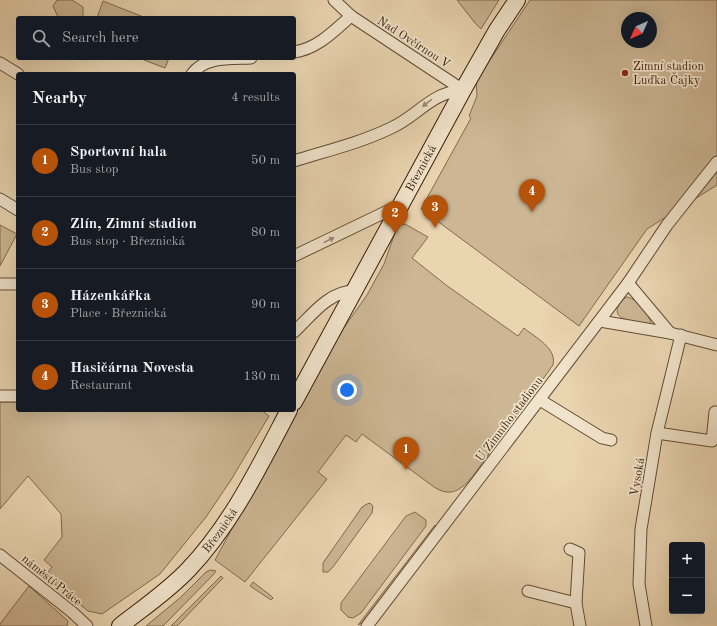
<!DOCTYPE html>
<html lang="en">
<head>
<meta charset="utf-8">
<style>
  body { margin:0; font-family:"Old Standard TT",serif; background:#242831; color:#f1f3f6 }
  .controls { position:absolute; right:12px; bottom:12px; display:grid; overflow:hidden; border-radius:4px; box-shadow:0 4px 16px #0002 }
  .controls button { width:36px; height:36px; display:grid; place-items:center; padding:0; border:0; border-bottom:1px solid #363941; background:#171b24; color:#f1f3f6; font:20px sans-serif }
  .compass { position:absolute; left:621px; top:12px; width:36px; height:36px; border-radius:50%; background:#171b24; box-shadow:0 4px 16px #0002; rotate:225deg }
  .you { position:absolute; left:347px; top:390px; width:14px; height:14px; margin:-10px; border:3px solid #fff; border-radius:50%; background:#1a73e8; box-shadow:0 0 0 6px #1a73e833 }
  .badge { display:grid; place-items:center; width:26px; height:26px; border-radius:50%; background:#b45309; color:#fff; font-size:13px; font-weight:700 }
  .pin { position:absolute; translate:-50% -33px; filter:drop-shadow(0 1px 2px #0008) }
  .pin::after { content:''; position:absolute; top:21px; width:14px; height:12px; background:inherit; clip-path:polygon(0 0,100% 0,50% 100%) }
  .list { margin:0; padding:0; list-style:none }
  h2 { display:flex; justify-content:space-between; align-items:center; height:52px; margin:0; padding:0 16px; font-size:17px }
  h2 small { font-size:13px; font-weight:400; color:#9ea1a6 }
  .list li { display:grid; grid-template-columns:26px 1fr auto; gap:12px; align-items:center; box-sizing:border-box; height:72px; padding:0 16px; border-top:1px solid #363941 }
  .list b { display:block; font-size:15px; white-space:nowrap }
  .list p { margin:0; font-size:13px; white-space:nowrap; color:#9ea1a6 }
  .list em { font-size:13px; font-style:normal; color:#9ea1a6 }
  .icon { flex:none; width:22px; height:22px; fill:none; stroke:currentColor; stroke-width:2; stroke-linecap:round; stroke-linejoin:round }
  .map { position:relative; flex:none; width:717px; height:626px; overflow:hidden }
  .search { position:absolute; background:#171b24; box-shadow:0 4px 16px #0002; left:16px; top:16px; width:280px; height:44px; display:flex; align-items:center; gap:10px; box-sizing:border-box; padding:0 14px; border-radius:4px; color:#9ea1a6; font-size:15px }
  .panel { position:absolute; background:#171b24; box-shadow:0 4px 16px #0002; left:16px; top:72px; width:280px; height:340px; border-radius:4px }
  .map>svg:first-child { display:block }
  .green { fill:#ccb694; stroke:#826a4e; fill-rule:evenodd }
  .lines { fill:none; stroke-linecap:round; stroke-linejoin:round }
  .street-casing { stroke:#644b32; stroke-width:13 }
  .secondary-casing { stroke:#371d08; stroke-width:18 }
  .street { stroke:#f1e4cc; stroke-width:11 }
  .secondary { stroke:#f1e4cc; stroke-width:16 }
  .oneway { fill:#9d8a74 }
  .poi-dot { fill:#8f2418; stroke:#f1e4cc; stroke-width:1.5 }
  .labels { text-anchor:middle; stroke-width:3.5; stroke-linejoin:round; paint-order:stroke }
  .street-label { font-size:12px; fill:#371d08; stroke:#f1e4cc }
  .poi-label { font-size:12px; fill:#371d08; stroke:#f1e4cc; text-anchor:start }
</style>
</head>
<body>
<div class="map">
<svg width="717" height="626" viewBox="0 0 717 626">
  <rect width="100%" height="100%" fill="#ead5b1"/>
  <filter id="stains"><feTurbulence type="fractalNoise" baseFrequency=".005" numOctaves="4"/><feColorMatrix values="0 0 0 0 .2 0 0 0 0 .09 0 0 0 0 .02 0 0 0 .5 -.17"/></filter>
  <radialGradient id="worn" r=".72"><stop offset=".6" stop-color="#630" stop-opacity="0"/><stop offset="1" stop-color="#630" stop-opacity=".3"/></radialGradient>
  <!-- green -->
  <g class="green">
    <path d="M57,0h15l11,7v11l-25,-1 -5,-11z"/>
    <path d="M457,0h42l-18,29 -6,-6z"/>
    <path d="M530,0h187v185l-70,44 -68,97 -158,-117 50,-91 -2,-2 8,-20 -1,-15zM627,18h24v24h-24z"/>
    <path d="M103,1l43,17h-49z"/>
    <path d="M145,58h24l-4,10 -21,-8z"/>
    <path d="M405,224l23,13 -16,21 34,27 72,51 6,-8c12,10 33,20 29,37l-80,111c-12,14 -22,22 -39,11l-72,-53 -6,8 -10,-7 -28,37 9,7 -82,103 -30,-22 116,-214 36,-51 17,-31 12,-34 5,-5z"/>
    <path d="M0,225l17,9 -17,32z"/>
    <path d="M626,297c9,-1 26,21 25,28 -16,-3 -50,-5 -25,-28z"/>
    <path d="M0,402h18v8h243l8,6 -38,64 -25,37 -46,57 -58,40 -14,-3 -41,-33 1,-6 4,-5 -8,-7 18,-23 -1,-23 -33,-38 -28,33z"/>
    <path d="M367,504l3,-1 3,3 -1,7 -39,54 -5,5h-5v-9l39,-56z"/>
    <path d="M415,512l11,8v6l-65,87 -8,5 -5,-1 -7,-7v-7l65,-87z"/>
    <path d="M435,525l-2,7 -66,88 -9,5z"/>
    <path d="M211,570l5,1 -3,4 -50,51h-17l35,-29 25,-25z"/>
    <path d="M221,576l2,2 -46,48h-6z"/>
    <path d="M253,582l17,13 3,3 -2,2 -21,-14z"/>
    <path d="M29,586l39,35 -1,5h-67v-2z"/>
  </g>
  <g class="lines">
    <!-- street casing -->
    <g class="street-casing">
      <g id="street">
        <path d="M334,0l17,16 112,74"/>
        <path d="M294,52c23,-3 40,-21 57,-36"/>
        <path d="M0,63l18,11"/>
        <path d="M192,74c13,-18 39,-15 59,-16"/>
        <path d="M294,161c32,-10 66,-18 97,-33 28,-13 39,-35 72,-38"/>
        <path d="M0,199l18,11"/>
        <path d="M294,256l106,-51"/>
        <path d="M628,283l42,50"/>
        <path d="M0,284h18"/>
        <path d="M600,321l70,12 47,12"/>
        <path d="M294,332c17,-16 35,-41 60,-41"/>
        <path d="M0,396h18"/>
        <path d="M540,400l62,38 9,2"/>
        <path d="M657,433l55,8 3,-29"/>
        <path d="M570,549l9,4 -3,50 4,23"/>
        <path d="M0,555l72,57 15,14"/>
        <path d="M528,591l48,12"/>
        <path d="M367,626l261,-343 39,-58 50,-63"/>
        <path d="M646,626l-7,-42 2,-55 16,-96 24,-98"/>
      </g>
    </g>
    <!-- secondary casing -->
    <g class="secondary-casing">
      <g id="secondary">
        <path id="s1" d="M294,402l169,-312 34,-60 20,-30"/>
        <path id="s2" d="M120,626c23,-18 48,-35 68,-56 44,-46 72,-105 101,-160"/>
      </g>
    </g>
    <!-- street -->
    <use href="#street" class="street"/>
    <!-- secondary -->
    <use href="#secondary" class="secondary"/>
  </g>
  <!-- one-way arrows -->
  <defs><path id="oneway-solid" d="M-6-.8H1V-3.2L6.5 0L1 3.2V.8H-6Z"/></defs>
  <g class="oneway">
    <use href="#oneway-solid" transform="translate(427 103) rotate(142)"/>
    <use href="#oneway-solid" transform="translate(329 240) rotate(-26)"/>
  </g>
  <!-- markers -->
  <circle class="poi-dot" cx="625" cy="73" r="4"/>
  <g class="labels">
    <!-- street labels -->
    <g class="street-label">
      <text transform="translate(414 42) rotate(33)" y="4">Nad Ovčírnou V</text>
      <text dy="4" stroke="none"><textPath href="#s1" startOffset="266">Březnická</textPath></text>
      <text transform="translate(509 419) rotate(-53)" y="4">U Zimního stadionu</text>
      <text transform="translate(637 477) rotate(-80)" y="4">Vysoká</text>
      <text dy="4" stroke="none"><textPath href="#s2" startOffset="139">Březnická</textPath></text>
      <text transform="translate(52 580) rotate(39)" y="4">náměstí Práce</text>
    </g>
    <!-- poi labels -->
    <g class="poi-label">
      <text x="633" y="70">Zimní stadion<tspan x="633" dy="14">Luďka Čajky</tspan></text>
    </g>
  </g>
  <rect width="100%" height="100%" filter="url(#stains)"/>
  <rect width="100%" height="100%" fill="url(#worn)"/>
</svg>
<div class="controls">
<button>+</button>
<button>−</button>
</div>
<svg class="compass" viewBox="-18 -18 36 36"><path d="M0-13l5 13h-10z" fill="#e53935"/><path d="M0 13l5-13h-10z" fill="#9ea1a6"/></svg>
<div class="you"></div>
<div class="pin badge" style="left:406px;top:470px">1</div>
<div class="pin badge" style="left:395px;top:234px">2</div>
<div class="pin badge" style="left:435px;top:228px">3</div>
<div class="pin badge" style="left:532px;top:212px">4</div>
<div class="search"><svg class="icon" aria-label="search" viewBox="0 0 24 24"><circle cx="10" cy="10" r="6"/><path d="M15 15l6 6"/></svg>Search here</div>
<section class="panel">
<h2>Nearby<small>4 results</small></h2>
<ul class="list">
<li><span class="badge">1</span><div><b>Sportovní hala</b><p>Bus stop</p></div><em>50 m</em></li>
<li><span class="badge">2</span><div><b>Zlín, Zimní stadion</b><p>Bus stop · Březnická</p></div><em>80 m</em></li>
<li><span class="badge">3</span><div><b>Házenkářka</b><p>Place · Březnická</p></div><em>90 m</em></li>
<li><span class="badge">4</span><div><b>Hasičárna Novesta</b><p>Restaurant</p></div><em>130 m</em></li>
</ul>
</section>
</div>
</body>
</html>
